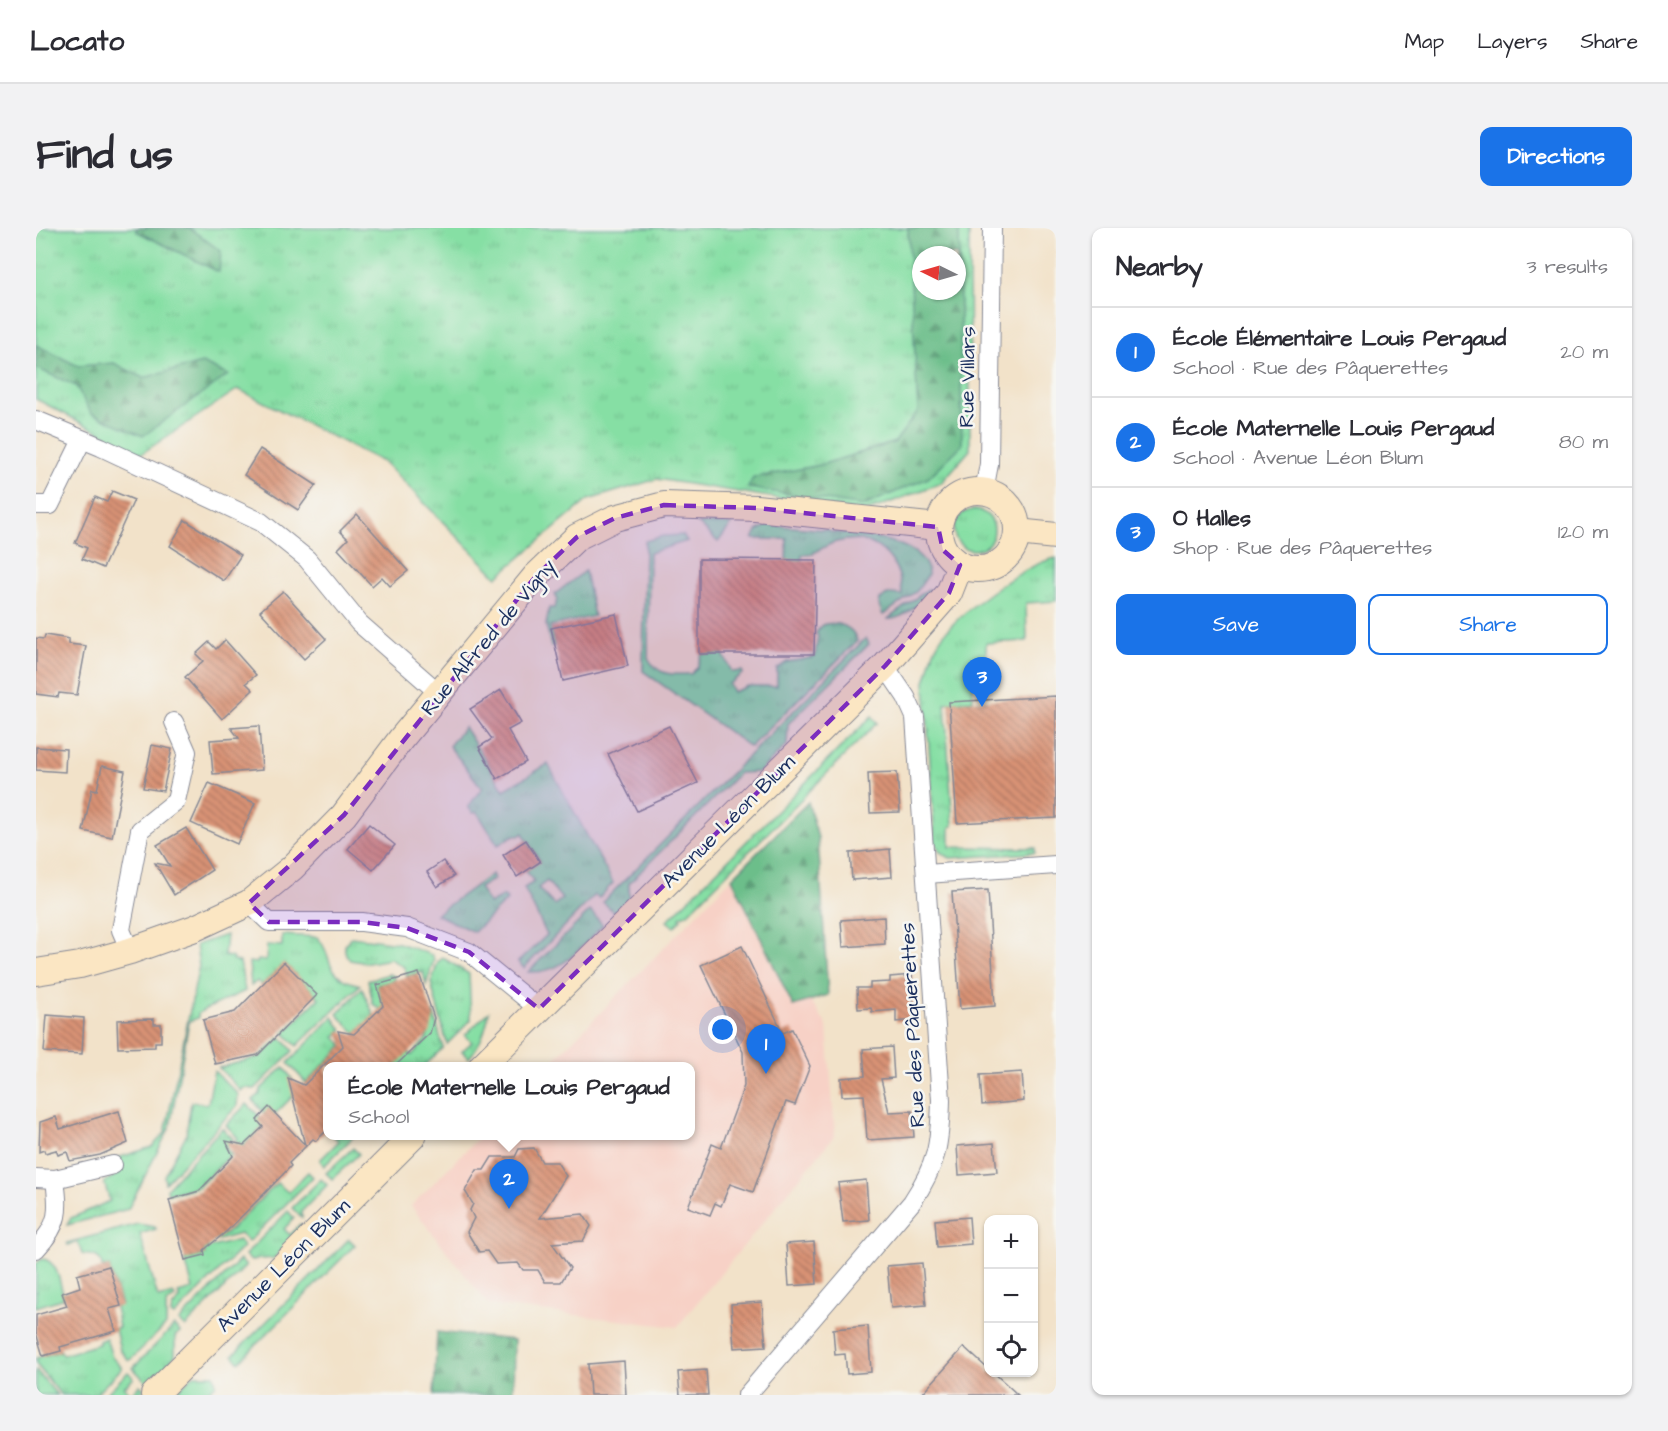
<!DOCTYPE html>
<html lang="en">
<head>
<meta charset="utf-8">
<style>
  body { margin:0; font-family:"Architects Daughter",sans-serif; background:#f2f2f3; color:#2b2b33 }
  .controls { position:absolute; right:18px; bottom:18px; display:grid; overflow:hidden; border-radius:12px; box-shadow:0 2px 4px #0004 }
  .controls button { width:54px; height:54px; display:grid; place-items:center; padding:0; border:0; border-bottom:2px solid #e1e1e2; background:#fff; color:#2b2b33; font:30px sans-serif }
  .compass { position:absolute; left:876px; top:18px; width:54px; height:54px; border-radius:50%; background:#fff; box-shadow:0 2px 4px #0004; rotate:275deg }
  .you { position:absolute; left:687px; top:802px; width:21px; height:21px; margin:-15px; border:4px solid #fff; border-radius:50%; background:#1a73e8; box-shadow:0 0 0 9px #1a73e833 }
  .badge { display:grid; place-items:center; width:39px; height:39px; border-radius:50%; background:#1a73e8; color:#fff; font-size:20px; font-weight:700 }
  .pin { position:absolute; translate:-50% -50px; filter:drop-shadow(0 2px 3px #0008) }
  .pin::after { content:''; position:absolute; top:32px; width:21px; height:18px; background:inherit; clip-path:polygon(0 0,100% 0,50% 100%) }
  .popup { position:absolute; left:287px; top:834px; width:372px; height:78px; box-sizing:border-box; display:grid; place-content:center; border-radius:12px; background:#fff; filter:drop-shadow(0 2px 4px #0005); font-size:20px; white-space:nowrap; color:#7c7c81 }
  .popup b { font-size:22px; color:#2b2b33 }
  .popup::after { content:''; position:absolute; left:50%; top:100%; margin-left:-12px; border:12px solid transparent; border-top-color:#fff }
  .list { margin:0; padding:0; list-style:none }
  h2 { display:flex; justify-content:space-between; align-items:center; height:78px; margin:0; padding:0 24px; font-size:26px }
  h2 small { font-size:20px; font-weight:400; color:#7c7c81 }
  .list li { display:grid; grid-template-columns:39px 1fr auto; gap:18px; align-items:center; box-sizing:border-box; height:90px; padding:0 24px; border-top:2px solid #e1e1e2 }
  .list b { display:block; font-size:22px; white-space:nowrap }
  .list p { margin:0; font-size:20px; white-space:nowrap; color:#7c7c81 }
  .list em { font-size:20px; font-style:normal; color:#7c7c81 }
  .actions { display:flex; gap:12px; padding:18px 24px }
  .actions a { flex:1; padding:14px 0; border:2px solid #1a73e8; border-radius:12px; text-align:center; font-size:21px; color:#1a73e8 }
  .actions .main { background:#1a73e8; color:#fff }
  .icon { flex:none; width:33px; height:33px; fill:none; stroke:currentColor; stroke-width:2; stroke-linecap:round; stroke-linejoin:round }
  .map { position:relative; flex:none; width:1020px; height:1167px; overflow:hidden; border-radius:12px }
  header { display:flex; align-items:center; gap:36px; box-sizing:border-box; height:84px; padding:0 30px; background:#fff; border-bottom:2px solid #e1e1e2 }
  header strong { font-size:28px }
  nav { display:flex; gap:33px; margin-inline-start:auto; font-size:21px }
  .intro { display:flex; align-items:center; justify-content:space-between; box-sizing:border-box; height:144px; padding:0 36px }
  h1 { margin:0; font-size:42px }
  .button { padding:15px 27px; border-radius:12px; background:#1a73e8; color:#fff; font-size:21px; font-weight:700 }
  main { display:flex; gap:36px; padding:0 36px }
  aside { flex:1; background:#fff; border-radius:12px; box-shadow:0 2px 4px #0004 }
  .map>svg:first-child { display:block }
  .built { fill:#f7d1c6 }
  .grass { fill:url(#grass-tufts); stroke:#508781; stroke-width:1.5; fill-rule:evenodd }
  .forest { fill:url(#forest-firs); stroke:#447674; stroke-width:1.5; fill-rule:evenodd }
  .building { fill:url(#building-back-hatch) }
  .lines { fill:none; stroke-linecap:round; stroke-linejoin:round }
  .street-casing { stroke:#868894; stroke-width:20 }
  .secondary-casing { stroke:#868894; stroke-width:28 }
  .street { stroke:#fff; stroke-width:18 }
  .secondary { stroke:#fbe6c3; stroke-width:26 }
  .marked { fill:#7b2cbf; fill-opacity:0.2; stroke:#7b2cbf; stroke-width:4.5; stroke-dasharray:12 8; stroke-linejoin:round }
  .labels { text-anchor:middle; stroke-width:5; stroke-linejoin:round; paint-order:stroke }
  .street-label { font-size:21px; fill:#1b2f5e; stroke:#f6f6f2 }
</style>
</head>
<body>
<header>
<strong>Locato</strong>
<nav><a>Map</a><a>Layers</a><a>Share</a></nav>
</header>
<div class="intro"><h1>Find us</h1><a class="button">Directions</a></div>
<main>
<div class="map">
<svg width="1020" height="1167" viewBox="0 0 1020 1167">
  <defs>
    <pattern id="grass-tufts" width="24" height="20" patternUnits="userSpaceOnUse" patternTransform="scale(1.5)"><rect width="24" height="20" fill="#86dfa4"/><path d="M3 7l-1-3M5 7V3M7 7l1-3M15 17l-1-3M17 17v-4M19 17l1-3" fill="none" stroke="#73c090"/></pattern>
    <pattern id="forest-firs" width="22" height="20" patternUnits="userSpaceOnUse" patternTransform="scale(1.5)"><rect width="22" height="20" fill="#6cbe8a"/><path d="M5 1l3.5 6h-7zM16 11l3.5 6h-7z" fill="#589b74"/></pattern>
    <pattern id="building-back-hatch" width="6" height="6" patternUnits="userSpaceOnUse" patternTransform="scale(1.5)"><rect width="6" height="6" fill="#d89275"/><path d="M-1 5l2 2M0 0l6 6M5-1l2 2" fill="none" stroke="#ae7863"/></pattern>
  </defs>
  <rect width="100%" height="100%" fill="#f6f6f2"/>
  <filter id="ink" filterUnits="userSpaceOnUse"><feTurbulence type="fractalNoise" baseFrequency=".0167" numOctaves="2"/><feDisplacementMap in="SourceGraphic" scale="12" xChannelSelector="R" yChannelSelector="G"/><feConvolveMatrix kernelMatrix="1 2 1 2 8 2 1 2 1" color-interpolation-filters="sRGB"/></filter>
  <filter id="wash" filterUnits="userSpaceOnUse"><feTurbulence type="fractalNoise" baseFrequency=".008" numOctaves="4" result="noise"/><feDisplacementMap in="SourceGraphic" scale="24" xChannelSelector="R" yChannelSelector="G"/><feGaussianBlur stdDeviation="1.35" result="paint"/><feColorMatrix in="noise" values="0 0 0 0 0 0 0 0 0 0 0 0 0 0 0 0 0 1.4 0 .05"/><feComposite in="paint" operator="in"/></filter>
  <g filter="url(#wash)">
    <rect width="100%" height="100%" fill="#f2e2c9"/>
    <!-- built -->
    <path class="built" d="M696,650l95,148 8,109 -158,192 -188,-22 -78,-99 69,-70h210v-70h-142z"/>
    <!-- grass -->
    <g class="grass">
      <path d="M0,0h933l1,222 -29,33 -76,29 -208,-33 -69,21 -91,77 -112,-114 -147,-74 -97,65 -105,-55zM885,27h36v36h-36z"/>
      <circle cx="938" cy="302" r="20"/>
      <path d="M662,295l34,1 -14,18z"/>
      <path d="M732,297l60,5 3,2c25,2 98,8 97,43l-11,16 -34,24 -4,-10 1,-6 9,-5 13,1c-1,-36 -28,-64 -66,-53 -15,4 -18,13 -34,13l-1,11h-15l1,-27h-34l4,-8z"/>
      <path d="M647,307l4,6 -38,12 -1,105c10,18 24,17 43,16l6,-6 5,-14h21l9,18 10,-1 1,2 -14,11 4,8 15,-6h29v-17l10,-7 28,-5 3,-21 -2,-3 6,-8c14,-4 32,1 35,16l-107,106 -107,-76 2,-130 18,-5z"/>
      <path d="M1020,330v43l-30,2 1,38 -41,2v16l-15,2 2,39 -28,3 8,123 -3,1v20l85,1v5l-85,5 -10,-6 -5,-10 -10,-160c5,-13 5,-26 13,-39 14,-27 88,-80 118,-85z"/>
      <path d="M549,343l9,45 -44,10 4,20 -3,1 -5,-22 3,-17h6l2,-9 -2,-5z"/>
      <path d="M892,361l2,2c-8,12 -28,29 -42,28z"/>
      <path d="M830,410l3,6 -81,80 -1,21 -28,27 -20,1 -110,110v15l-14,15 -12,-11z"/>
      <path d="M836,488l5,7 -189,190 -8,4 1,2 -7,8 -7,-6z"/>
      <path d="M428,499l40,63 44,-26 65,119 -14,15 -4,-3 -71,73 -6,-6 29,-27 -23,-47 10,-6 -8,-11 14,-10 -17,-28 -4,3 -5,-1 -16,10 -21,-33 -4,1 -5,-6 14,-19 -33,-42zM511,653l15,18 -8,6 -16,-17z"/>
      <path d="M456,646l2,5 -15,9 10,16 15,-8 3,4 -33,32 -38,-18z"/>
      <path d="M554,683l13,14c-23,23 -40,49 -75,47z"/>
      <path d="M190,707l-2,21 8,1 1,4 7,1 5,29 -41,19 -6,4v4l-9,3 -19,106 -42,82 -61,16 4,-7 39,-17 -6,-19 14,-8 -4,-15 38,-12 13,-14 34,-167 -3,-21z"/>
      <path d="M246,707l35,2c13,12 9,31 25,41 5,4 12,5 18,7l-63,61 -13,-13 35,-35 -35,-35 -22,22 -5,-4 -6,5 -2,-24 8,1 1,-3 8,1 1,-16 15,1z"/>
      <path d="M315,709l48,6 33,12 2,5 -8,25 -3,-13 -16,4 -3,-9 -13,-8 -23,4 -18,-3c-7,-8 -7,-16 1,-23z"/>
      <path d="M407,730l26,16 2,46 -24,24 -16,-61 7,-21z"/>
      <path d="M353,746l5,2 1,4 -18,5 8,26h-3l-9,-7 -5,-24z"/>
      <path d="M326,760l12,28 -19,17 -18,-19z"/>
      <path d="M453,784c-3,18 -8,32 -20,46l-7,-7 10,-9 -7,-7z"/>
      <path d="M398,785l9,35 -19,18h-30l13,-14 5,3 14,-15z"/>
      <path d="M297,789l9,13 -7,7 8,8 -37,38 -18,-20z"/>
      <path d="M245,809l12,14 -38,38 -11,-1 -3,3 -22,-23 40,-11z"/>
      <path d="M248,839l10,15 2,11 -21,21 -11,-1 -11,-13 7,-6 1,-5z"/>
      <path d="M178,843l24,23 -1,12 -72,77 -1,-7 22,-41 5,-33 17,2z"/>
      <path d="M211,876l13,13 3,10 -22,20 -6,-6 3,-3 -12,-13z"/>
      <path d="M186,900l11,11 -8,8 6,8 -33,32 -30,7 -1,-6z"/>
      <path d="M297,908h21l-30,30 -4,-6 19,-19z"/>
      <path d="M317,920l6,6 -27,25 -6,-6z"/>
      <path d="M272,944l5,5 -65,65 -8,-8 -29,8v-4l15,-4 51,-51 11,9z"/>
      <path d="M285,951l6,6 -25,26v7l-10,-10z"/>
      <path d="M252,983l6,7 -10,11 6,6 10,-11 3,3 -1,4 -28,27 -24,2 -5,-5z"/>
      <path d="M102,996l17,3 1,2 -16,5 18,64 15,-4 2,3 -9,8v20l-37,36 -9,-11 -5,-21 4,-2 -4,-20 6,-2 -12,-39 -7,1c0,-12 -10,-11 -20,-13l-4,-12 -10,3 -1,-2z"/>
      <path d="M313,1011l6,6 -116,117 -6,-7z"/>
      <path d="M203,1012l4,7 -69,69 -3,-2 1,-6 8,-9 -2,-6 15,-4 -8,-29 20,-5 -1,-6z"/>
      <path d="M8,1031c15,4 16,26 20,39l-28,9v-43l4,-4z"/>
      <path d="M204,1032l6,6 -61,61 -6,-6z"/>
      <path d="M138,1098l6,6 -5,4v20l-26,29 -16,-17z"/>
      <path d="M70,1110l6,19 10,11 -27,27h-34l-25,-31v-6l25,-7 2,4 36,-11v-3z"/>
      <path d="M0,1142l21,25h-21z"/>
      <path d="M92,1144l6,6 -10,9 7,7 9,-9 4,4 -6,6h-33z"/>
      <path d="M158,1147h20l2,9 -11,11h-33z"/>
    </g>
    <!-- forest -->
    <g class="forest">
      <path d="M101,0h52l32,23 -2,21 -83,-41z"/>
      <path d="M872,0h51l3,217 -34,33 -65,28 -115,-18 5,-10 67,-13 75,-23 23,-31zM885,27h36v36h-36z"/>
      <path d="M0,117l42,21 36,-3 29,15 59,-15 26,12 -85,61 -52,-23 -15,-27 -40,-18z"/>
      <path d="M772,574l10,36 10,157 -35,11 -61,-128z"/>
      <path d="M401,1104l77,8 -1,55h-79z"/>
    </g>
    <g id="blocks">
      <!-- building -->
      <g class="building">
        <path d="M224,221l56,36 -18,25 -54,-35z"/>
        <path d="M76,263l22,9 -31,68 -21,-9 5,-11 -12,-5 20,-46 12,5z"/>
        <path d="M321,286l51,57 -18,15 -8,-9 -10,9 -34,-37 10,-10 -8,-8z"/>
        <path d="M149,292l56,35 -17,26 -54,-35z"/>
        <path d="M663,331l117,1 -2,94h-115z"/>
        <path d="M247,363l43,48 -22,20 -44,-48z"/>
        <path d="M580,386l12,52 -65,15 -12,-53z"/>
        <path d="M9,407l24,4v5l17,2 -9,49 -18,-2 -1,4 -22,-3v-56l8,1z"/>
        <path d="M189,412l31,35 -10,8 7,7 -31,29 -37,-42 18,-16 -7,-7 13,-12 7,7z"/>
        <path d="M465,462l20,33 -13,7 18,32 -29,17 -18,-32 13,-8 -22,-30z"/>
        <path d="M1020,468v122l-99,5 -8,-121z"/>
        <path d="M223,498l3,44 -49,4 -3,-34 29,-2 -8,-10z"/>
        <path d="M633,498l29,57 -61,28 -29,-57z"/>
        <path d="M116,517l20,4 -9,42 -20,-3z"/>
        <path d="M0,519l30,2 -1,23 -29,-2z"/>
        <path d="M66,538l23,5 -13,66 -29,-6 9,-42 5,1z"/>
        <path d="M861,544l3,40 -30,1 -2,-40z"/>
        <path d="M173,555l46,20 -18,41 -46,-21z"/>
        <path d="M333,596l26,21 -22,25 -25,-21z"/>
        <path d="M150,600l26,42 -38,25 -19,-32 15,3 -13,-21z"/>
        <path d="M490,612l14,22 -23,15 -14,-22z"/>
        <path d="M854,621l2,28 -40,3 -2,-27z"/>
        <path d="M407,633l11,15 -17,11 -10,-15z"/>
        <path d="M952,662l7,116 -35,3 -8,-117z"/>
        <path d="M848,689l1,27 -42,3 -2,-27z"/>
        <path d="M706,718l41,87 9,-4 18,37 -15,39 -9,-3 -33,90 -23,-8 -9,22 -6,-3 -5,12 -22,-8 24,-63 9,4 23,-62 -1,-34 -42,-87z"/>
        <path d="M248,734l33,33 -59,60 -43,9 -12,-44 32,-8z"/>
        <path d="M383,745l15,45 -4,15 -35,33h-68v64l-11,11 -3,-2 -24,24 2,3 -28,29 -36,36 -23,19 1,5 -20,5 -16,-60 30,-9 34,-35 -7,-15 18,4 19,-18 -6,-7 12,-13 36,38 -17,-67 16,7 39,-39 -5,-15 16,3 29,-28 -6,-21z"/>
        <path d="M876,747l2,45 -18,2v-12l-24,2 -1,-4 -13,1 -1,-21h13v-5l20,-1v-5z"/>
        <path d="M11,787l37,3 -2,36 -38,-2z"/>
        <path d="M118,791v5h7v18h-6v5l-37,1 -1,-28z"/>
        <path d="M856,819l2,31 -13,1 8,33 23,-1 2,26 -47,3 -3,-45 -22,1 -1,-18 24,-2 -2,-27z"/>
        <path d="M986,844l2,29 -42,4 -2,-30z"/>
        <path d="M83,883l9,32 -28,12 -30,6 -3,-9 -9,3 -2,-5 -11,3 -1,-3 -5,2 1,-30 16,-5 4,12z"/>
        <path d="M958,915l3,29 -38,3 -2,-29z"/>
        <path d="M498,920l8,14h15l9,14 -26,42 43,-4 8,12 -8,15 -31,2 18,25 -9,14h-16l-7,-12h-15l-5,-7 -22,1 -9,-13 -8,1 -12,-20 7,-14 -4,-8 3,-6 -8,-13 12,-21h7l8,-13h23l4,-8z"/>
        <path d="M830,952l3,40 -26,2 -5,-39z"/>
        <path d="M933,989l2,27 -34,3 -2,-27z"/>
        <path d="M778,1014l3,42 -28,2 -3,-42z"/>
        <path d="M886,1035l4,42 -35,3 -4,-42z"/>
        <path d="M73,1038l12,40 -12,3 7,22 -56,16 1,4 -18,5 -7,-23v-18l31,-9 -5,-13 18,-6 -3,-12z"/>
        <path d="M726,1074l4,44 -32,2 -3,-44z"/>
        <path d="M832,1098l3,46 -24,2 -2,-20 -10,1 -2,-26z"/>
        <path d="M928,1119l24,22v3h5l25,23h-97z"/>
        <path d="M588,1133l2,34h-36l-2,-31z"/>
        <path d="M670,1142l2,25h-28l-2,-23z"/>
      </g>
    </g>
  </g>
  <g filter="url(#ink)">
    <use href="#blocks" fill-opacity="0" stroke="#868894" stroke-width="1.5"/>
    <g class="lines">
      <!-- street casing -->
      <g class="street-casing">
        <g id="street">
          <path d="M0,192l65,27 160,75 46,37 52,64 80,70"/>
          <path d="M948,263l5,-27 3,-236"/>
          <path d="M0,277h14l32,-65"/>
          <path d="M890,646l130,-9"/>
          <path d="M213,675l20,19h93l45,6 62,24 70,57"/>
          <path d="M94,723l-9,-21 19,-100 36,-29 11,-49 -13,-30"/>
          <path d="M0,950l19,1 58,-14"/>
          <path d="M0,1021c24,-25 23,-38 19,-70"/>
          <path d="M711,1167l165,-193c25,-38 28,-57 29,-102l-26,-383 -9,-20 -21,-31"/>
        </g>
      </g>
      <!-- secondary casing -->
      <g class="secondary-casing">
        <g id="secondary">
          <circle cx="942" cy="302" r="39"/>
          <path d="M981,304l39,4"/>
          <path d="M0,744l44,-7 50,-14 65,-23 54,-25 43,-35 52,-53 57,-76 134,-162 42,-40 38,-19 49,-13 92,3 182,19"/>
          <path d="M446,838l403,-400 64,-73 11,-28"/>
          <path d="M118,1167l259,-259"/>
        </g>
      </g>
      <!-- street -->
      <use href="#street" class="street"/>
      <!-- secondary -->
      <use href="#secondary" class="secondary"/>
    </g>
  </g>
  <!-- marked area -->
  <path class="marked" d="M628,277l92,3 182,19 5,23 17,15 -11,28 -64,73 -346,343 -70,-57 -62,-24 -45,-6h-93l-20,-19 95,-88 191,-238 42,-40 38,-19z"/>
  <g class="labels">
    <!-- street labels -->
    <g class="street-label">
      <text transform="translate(931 149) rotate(-89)" y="7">Rue Villars</text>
      <text transform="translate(452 409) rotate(-50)" y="7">Rue Alfred de Vigny</text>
      <text transform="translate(692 593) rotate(-45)" y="7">Avenue Léon Blum</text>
      <text transform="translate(876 797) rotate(-93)" y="7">Rue des Pâquerettes</text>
      <text transform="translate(247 1037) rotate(-45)" y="7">Avenue Léon Blum</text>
    </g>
  </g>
</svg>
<div class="controls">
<button>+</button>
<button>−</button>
<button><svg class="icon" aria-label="locate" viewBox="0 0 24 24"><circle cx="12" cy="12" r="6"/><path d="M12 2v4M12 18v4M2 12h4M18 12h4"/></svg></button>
</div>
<svg class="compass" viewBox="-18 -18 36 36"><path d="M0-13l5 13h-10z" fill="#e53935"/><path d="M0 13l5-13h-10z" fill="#7c7c81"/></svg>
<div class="you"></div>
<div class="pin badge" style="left:730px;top:846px">1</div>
<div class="pin badge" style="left:473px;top:981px">2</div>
<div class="popup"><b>École Maternelle Louis Pergaud</b>School</div>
<div class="pin badge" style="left:946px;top:479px">3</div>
</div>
<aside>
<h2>Nearby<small>3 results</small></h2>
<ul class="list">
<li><span class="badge">1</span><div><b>École Élémentaire Louis Pergaud</b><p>School · Rue des Pâquerettes</p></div><em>20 m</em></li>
<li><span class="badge">2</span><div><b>École Maternelle Louis Pergaud</b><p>School · Avenue Léon Blum</p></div><em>80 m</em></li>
<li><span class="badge">3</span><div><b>O Halles</b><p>Shop · Rue des Pâquerettes</p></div><em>120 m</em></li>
</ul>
<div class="actions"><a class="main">Save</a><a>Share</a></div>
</aside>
</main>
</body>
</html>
